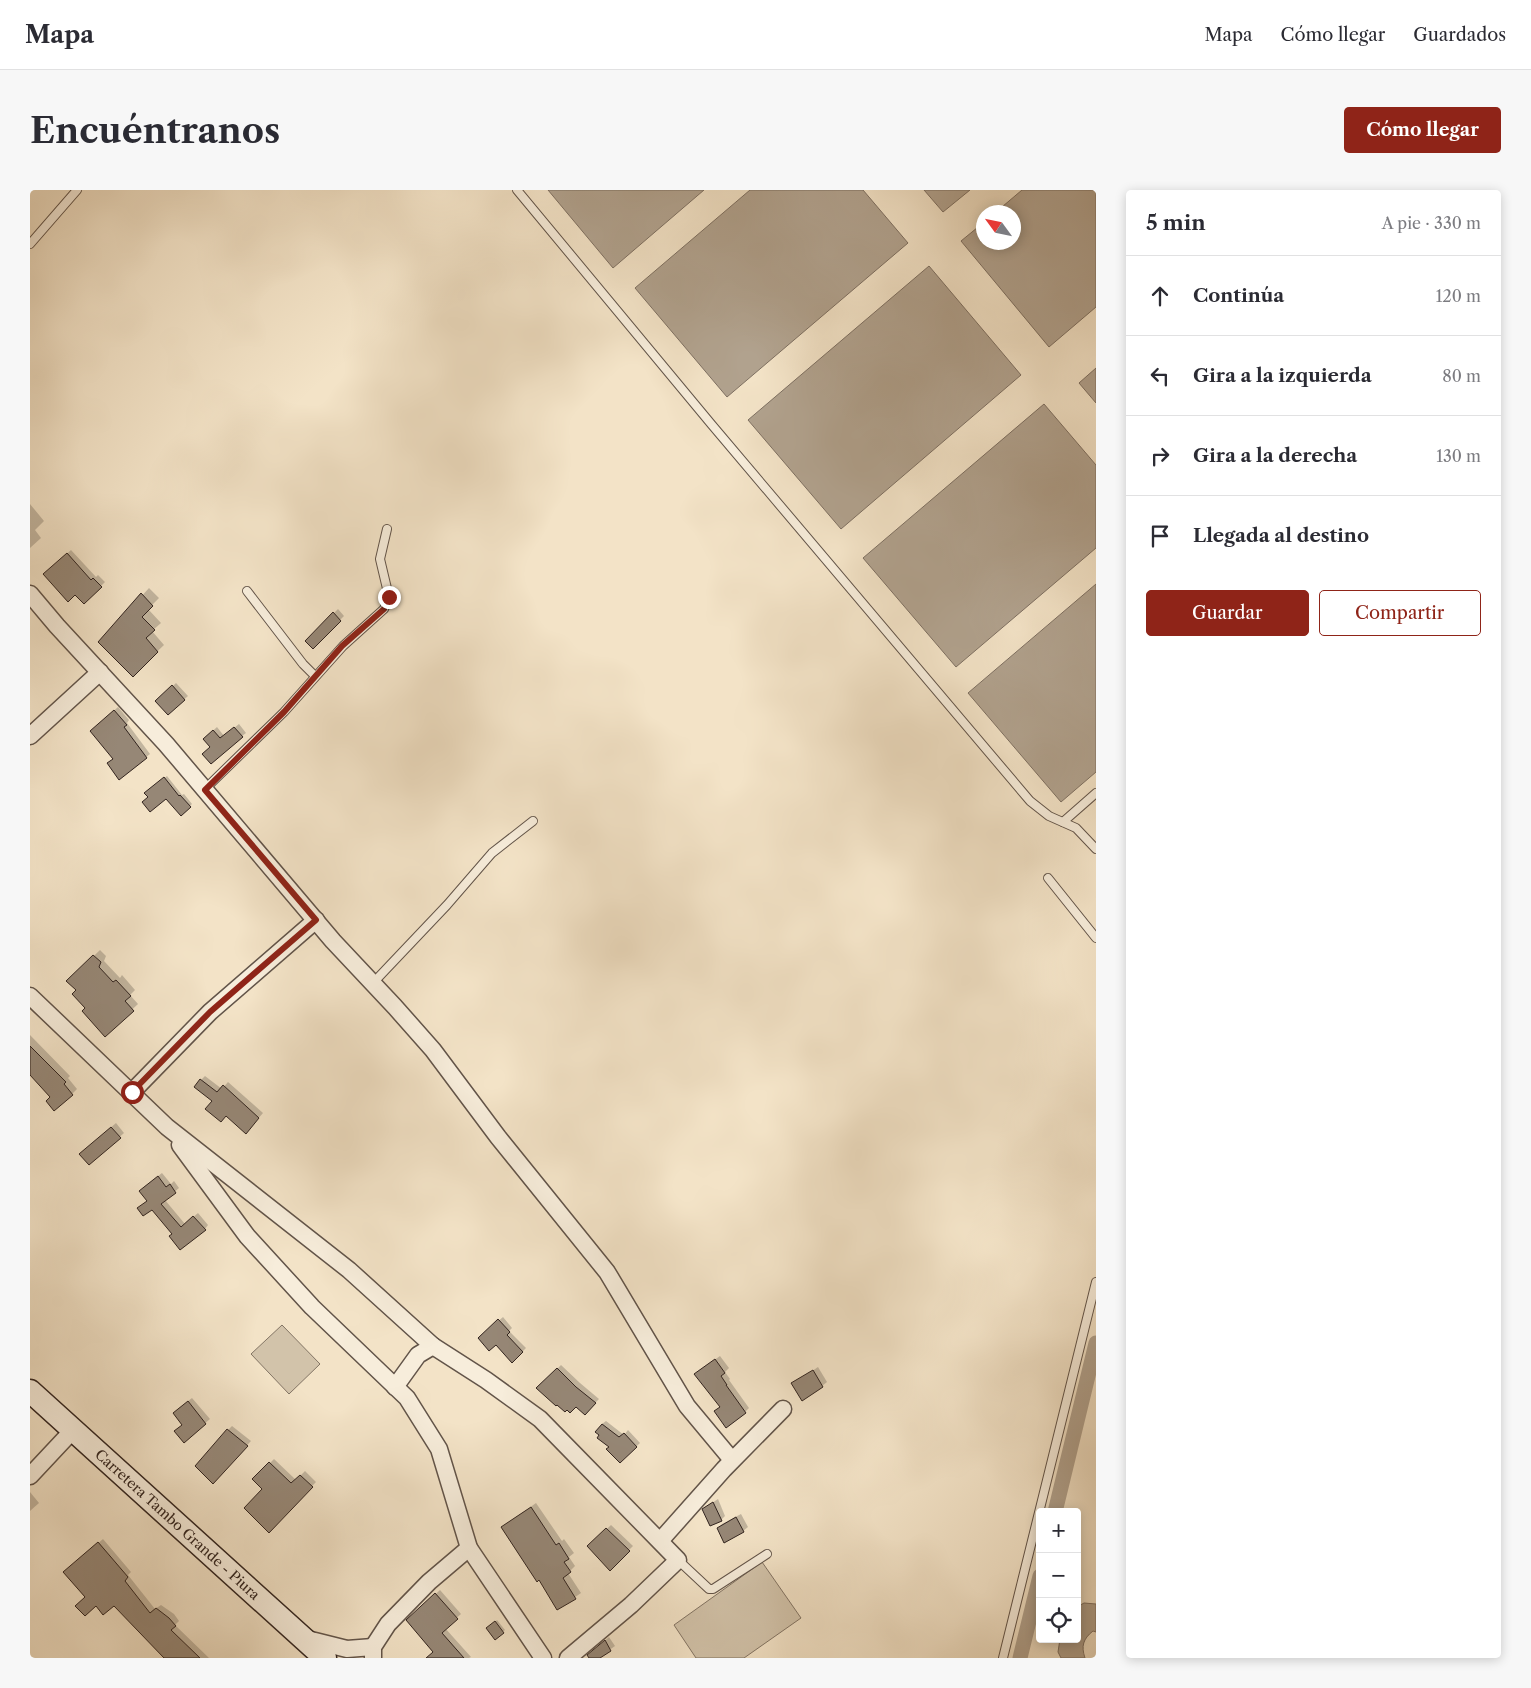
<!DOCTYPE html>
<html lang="es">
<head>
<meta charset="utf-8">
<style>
  body { margin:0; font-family:"Libre Caslon Text",serif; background:#f7f7f7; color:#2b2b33 }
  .controls { position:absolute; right:15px; bottom:15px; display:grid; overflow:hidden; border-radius:5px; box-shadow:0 2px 12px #0003 }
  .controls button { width:45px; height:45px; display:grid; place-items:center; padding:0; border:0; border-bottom:1px solid #e1e1e2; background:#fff; color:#2b2b33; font:25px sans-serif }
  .compass { position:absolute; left:946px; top:15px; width:45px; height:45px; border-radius:50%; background:#fff; box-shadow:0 2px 12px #0003; rotate:303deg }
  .stop { position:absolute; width:15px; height:15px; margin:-11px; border:4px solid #8f2418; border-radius:50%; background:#fff }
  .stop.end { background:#8f2418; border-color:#fff; box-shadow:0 1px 5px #0008 }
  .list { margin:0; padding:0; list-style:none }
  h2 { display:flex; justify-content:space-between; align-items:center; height:65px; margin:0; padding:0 20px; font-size:21px }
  h2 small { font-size:16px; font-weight:400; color:#7c7c81 }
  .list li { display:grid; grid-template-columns:32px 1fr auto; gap:15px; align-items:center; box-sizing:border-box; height:80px; padding:0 20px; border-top:1px solid #e1e1e2 }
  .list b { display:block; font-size:19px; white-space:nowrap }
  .list em { font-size:16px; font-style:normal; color:#7c7c81 }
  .actions { display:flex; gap:10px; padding:15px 20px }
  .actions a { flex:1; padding:11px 0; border:1px solid #8f2418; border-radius:5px; text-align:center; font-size:18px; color:#8f2418 }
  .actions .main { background:#8f2418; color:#fff }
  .icon { flex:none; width:28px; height:28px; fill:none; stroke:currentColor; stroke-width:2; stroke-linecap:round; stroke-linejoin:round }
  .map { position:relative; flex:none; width:1066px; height:1468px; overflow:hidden; border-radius:5px }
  header { display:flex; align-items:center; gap:30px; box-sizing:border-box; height:70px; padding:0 25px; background:#fff; border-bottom:1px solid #e1e1e2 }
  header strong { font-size:24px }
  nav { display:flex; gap:28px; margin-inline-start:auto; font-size:18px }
  .intro { display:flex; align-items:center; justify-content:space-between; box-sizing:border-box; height:120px; padding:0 30px }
  h1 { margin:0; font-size:35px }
  .button { padding:12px 22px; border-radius:5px; background:#8f2418; color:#fff; font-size:18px; font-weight:700 }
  main { display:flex; gap:30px; padding:0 30px }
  aside { flex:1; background:#fff; border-radius:5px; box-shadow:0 2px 12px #0003 }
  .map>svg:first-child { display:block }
  .green { fill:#d2c3aa; stroke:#827464 }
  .water { fill:#b1a28e; stroke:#7e7062 }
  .shadow { fill:#0003 }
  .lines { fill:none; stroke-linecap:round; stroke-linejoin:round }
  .canal { stroke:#b1a28e; stroke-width:15 }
  .building { fill:#968776; stroke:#32241f }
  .lane-casing { stroke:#625449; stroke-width:10 }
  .street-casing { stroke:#625449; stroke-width:19 }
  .secondary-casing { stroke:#32241f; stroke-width:25 }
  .lane { stroke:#f7eddb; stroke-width:8 }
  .street { stroke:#f7eddb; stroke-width:16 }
  .secondary { stroke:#f7eddb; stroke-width:22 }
  .route { stroke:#8f2418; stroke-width:6 }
  .labels { text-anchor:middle; stroke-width:4; stroke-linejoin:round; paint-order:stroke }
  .street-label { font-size:14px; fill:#32241f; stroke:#f7eddb }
</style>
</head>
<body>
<header>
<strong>Mapa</strong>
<nav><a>Mapa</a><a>Cómo llegar</a><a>Guardados</a></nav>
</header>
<div class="intro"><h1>Encuéntranos</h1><a class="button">Cómo llegar</a></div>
<main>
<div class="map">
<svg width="1066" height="1468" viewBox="0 0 1066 1468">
  <rect width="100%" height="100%" fill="#f3e3c7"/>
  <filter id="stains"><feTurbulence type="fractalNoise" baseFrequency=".004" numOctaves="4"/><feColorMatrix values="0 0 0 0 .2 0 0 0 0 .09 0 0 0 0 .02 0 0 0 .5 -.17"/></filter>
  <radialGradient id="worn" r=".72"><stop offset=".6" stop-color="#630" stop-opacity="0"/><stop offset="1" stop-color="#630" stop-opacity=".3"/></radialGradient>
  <!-- green -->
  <g class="green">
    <path d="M252,1135l38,39 -31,30 -38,-40z"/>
    <path d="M732,1372l39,56 -57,40h-48l-22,-33z"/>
  </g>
  <!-- water -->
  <g class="water">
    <path d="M518,0h156l-91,78z"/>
    <path d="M720,0h113l45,53 -181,154 -92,-109z"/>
    <path d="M894,0h46l-27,22z"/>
    <path d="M992,0h74v117l-47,40 -88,-106 22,-18 1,19h30v-30h-18z"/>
    <path d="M899,76l92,109 -180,154 -93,-109z"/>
    <path d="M1066,178v35l-17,-20z"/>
    <path d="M1014,214l52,61v83l-140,119 -93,-109z"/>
    <path d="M1066,394v188l-35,30 -93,-109z"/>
    <path d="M1054,1413l12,1v28l-3,-1c-10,8 -12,15 -8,27h-24l-3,-6 2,-13h17v-32z"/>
  </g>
  <!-- shadow -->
  <g class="shadow">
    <path d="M0,314l14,17 -9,9 6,8 -11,10z"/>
    <path d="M41,360l25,27 2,-2 7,7 -21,21 -35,-33z"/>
    <path d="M119,398l10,10 -11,11 13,14 -9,8 12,14 -31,30 -33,-33z"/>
    <path d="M308,419l6,7 -31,31 -7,-6z"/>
    <path d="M146,493l12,13 -20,18 -11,-13z"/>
    <path d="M88,517l11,13 -2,3 23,31 -31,24 -5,-20 -18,-31z"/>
    <path d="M209,534l7,9 -4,3 -30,11 -8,-8 13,-12 7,9z"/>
    <path d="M137,586l15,19 2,-1 8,10 -11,10 -14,-17h-18l-1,-6z"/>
    <path d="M70,760l6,6 -2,5 16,17 2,-3 13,15 -5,5 8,9 -33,31 -18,-27 -9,-18 -10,-9z"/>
    <path d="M0,845l40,41 -2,2 9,11 -5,5 -21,3 -19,-22 -2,1z"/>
    <path d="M175,886l17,13 6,-7 35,31 -13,15 -24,-13 -13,-14 -12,-21z"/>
    <path d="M86,933l8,10 -35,31 -4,-14z"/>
    <path d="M132,983l9,11 3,-3 5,7 -14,12 20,24 13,-11 10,12 -3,4 -32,5 -21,-26h-13l9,-8 -4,-13z"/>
    <path d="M473,1127l9,11 -3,3 17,17 -13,13 -17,-18 -17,-5z"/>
    <path d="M690,1166l9,12 -4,4 5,7 -1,1 20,28 -4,4 -24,-5 -21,-37z"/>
    <path d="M531,1175l19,18 19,16 -14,14 -8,-8 -39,-17z"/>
    <path d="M788,1177l9,15 -5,4 -29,-2z"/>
    <path d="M162,1208l18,21 -26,22 -1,-16 -5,-16z"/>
    <path d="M576,1231l18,14 4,-5 12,13 -20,19 -9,-15 -9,-23z"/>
    <path d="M202,1236l19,15 -38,41 15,-52z"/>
    <path d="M244,1269l22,21 9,-9 11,11 -47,49 -5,-42 -10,-10z"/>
    <path d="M0,1302l9,11 -9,8z"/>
    <path d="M688,1309l7,17 -4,4 -18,-11z"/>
    <path d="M506,1313l26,38 2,-2 10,14 -5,4 6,9 -7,7 13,20 -23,16 -19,-31 -36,-51z"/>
    <path d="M711,1324l7,13 -5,4 -25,-3 4,-4z"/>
    <path d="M581,1335l22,21 -23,23 -21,-23z"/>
    <path d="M73,1349l28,33 -3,3 27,34 6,-4 13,9 5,7 -4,4 34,33h-46l1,-1 -50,-52 -18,-1 -10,-7 -17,-29z"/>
    <path d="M410,1400l21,24 -16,14 26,29 -2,1h-34l-1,-6 -27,-32z"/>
    <path d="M467,1430l8,10 -10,8 -7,-9z"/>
    <path d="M579,1447l6,9 -17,12h-7l2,-7z"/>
  </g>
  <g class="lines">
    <!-- canal -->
    <g class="canal">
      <path d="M1025,1322l41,-169"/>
      <path d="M990,1468l20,-82"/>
    </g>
  </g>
  <!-- building -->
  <g class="building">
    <path d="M37,363l24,27 2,-2 9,9 -18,17 -9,-9 -7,7 -25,-28z"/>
    <path d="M111,403l12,13 -11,11 13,13 -9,8 12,14 -25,25 -35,-35z"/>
    <path d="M303,422l8,9 -28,28 -8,-8z"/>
    <path d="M142,495l13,15 -17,15 -13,-14z"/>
    <path d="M84,520l13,15 -3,2 23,31 -28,22 -12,-17 6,-4 -23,-28z"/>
    <path d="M204,537l9,10 -32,27 -9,-10 8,-7 -7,-8 10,-9 7,8z"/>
    <path d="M134,587l15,19 1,-1 11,12 -10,9 -15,-17 -16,13 -8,-10 6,-5 -4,-4z"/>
    <path d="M63,765l8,7 -2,5 14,15 3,-2 15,16 -6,5 9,10 -29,26 -23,-26 3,-3 -13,-14 4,-4 -10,-9z"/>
    <path d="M0,856l36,36 -2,2 9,11 -19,16 -8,-10 4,-4 -20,-22z"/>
    <path d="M170,889l17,13 6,-7 36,33 -13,16 -20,-18 -5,6 -16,-13 7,-8 -18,-14z"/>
    <path d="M81,937l10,11 -32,27 -10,-11z"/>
    <path d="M128,986l8,11 4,-3 6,9 -15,11 20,23 12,-11 13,14 -26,20 -11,-14 3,-2 -20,-24 -9,6 -6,-8 10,-7 -8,-10z"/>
    <path d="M468,1129l12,13 -3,3 16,17 -11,11 -16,-18 -7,6 -11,-13z"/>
    <path d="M685,1169l10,14 -4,3 6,9h-1l20,28 -20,15 -12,-17 6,-4 -26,-33z"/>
    <path d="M527,1178l19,19 20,16 -11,12 -9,-8 -6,6 -3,-3 -2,2 -8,-7 -1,1 -20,-18z"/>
    <path d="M783,1180l10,17 -21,14 -11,-18z"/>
    <path d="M158,1211l18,23 -22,19 -10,-12 8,-6 -9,-12z"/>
    <path d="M572,1234l17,13 5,-4 13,14 -17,16 -14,-14 3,-2 -12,-9 2,-3 -4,-3z"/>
    <path d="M197,1239l21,17 -35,38 -18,-18z"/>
    <path d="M239,1272l22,21 9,-8 13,12 -44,46 -25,-25 18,-19 -10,-10z"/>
    <path d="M683,1312l9,19 -12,5 -8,-17z"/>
    <path d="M501,1317l25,38 3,-2 10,16 -5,3 7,10 -8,6 13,21 -19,11 -18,-30 -2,2 -36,-55z"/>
    <path d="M706,1327l8,15 -20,11 -7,-15z"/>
    <path d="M576,1338l24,23 -20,20 -23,-25z"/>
    <path d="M68,1352l30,35 -3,4 25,32 6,-5 13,10 7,8 -5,4 29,28h-36l-50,-52 -11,9 -7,-9 -11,10 -10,-10 10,-9 -22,-25z"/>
    <path d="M405,1403l23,26 -16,14 22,25h-38l7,-6 -27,-32z"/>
    <path d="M465,1431l9,12 -9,7 -9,-12z"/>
    <path d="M575,1450l6,11 -11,7h-11l-2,-3z"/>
  </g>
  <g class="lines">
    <!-- lane casing -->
    <g class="lane-casing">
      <g id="lane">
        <path d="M487,0l195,235 318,376 19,15 27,12 20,21"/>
        <path d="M0,54l47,-54"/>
        <path d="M217,401l56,73 12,12"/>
        <path d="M175,599l79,-77 59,-66 41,-37 5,-12 -9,-38 7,-30"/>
        <path d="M1033,632l33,-29"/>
        <path d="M1018,688l48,60"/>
        <path d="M343,793l74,-78 45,-52 41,-32"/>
        <path d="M648,1370l31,29h4l54,-35"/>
        <path d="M973,1468l93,-376"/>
      </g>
    </g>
    <!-- street casing -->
    <g class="street-casing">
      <g id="street">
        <path d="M0,404l27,32 109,118 167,197 62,66 38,43 65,87 109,135 80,134 45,54"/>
        <path d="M0,546l70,-64"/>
        <path d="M0,806l137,131 182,143 84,76 53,34 54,39 138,141 -47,45 -63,53"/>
        <path d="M102,902l78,-80 106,-92"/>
        <path d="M150,955l67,91 65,71 95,91 32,51 30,99 74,110"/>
        <path d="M365,1197l23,-32 15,-9"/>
        <path d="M0,1286l44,-47"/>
        <path d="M630,1351l64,-72 59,-60"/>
        <path d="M277,1449l40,10 26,-2"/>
        <path d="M343,1468v-11l15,-23 41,-42 40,-34"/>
      </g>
    </g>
    <!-- secondary casing -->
    <g class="secondary-casing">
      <g id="secondary">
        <path id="s1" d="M0,1201l295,267"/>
      </g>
    </g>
    <!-- lane -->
    <use href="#lane" class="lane"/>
    <!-- street -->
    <use href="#street" class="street"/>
    <!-- secondary -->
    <use href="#secondary" class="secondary"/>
  </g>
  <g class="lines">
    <!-- route -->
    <path class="route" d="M102,902l78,-80 106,-92 -111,-130 79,-78 58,-66 42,-37 5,-12"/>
  </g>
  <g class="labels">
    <!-- street labels -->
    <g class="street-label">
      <text dy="5" stroke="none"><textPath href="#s1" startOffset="199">Carretera Tambo Grande - Piura</textPath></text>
    </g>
  </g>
  <rect width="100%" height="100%" filter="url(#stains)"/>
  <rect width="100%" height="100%" fill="url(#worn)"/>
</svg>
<div class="controls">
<button>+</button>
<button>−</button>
<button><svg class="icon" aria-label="locate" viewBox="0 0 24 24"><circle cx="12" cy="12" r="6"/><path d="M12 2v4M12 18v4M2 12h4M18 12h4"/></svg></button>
</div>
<svg class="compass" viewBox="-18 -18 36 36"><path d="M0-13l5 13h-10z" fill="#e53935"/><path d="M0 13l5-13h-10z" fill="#7c7c81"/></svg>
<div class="stop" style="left:102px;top:902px"></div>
<div class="stop end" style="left:359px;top:407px"></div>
</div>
<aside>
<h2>5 min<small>A pie · 330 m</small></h2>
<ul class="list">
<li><svg class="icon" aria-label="ahead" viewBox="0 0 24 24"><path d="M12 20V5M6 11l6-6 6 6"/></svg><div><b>Continúa</b></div><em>120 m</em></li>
<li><svg class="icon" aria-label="left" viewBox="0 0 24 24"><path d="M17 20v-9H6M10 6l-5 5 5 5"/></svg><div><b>Gira a la izquierda</b></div><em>80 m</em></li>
<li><svg class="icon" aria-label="right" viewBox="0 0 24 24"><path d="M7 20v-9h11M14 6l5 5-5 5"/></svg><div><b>Gira a la derecha</b></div><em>130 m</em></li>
<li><svg class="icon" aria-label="arrive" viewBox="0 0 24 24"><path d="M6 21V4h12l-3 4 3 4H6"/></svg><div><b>Llegada al destino</b></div></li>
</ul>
<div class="actions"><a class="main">Guardar</a><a>Compartir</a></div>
</aside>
</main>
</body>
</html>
